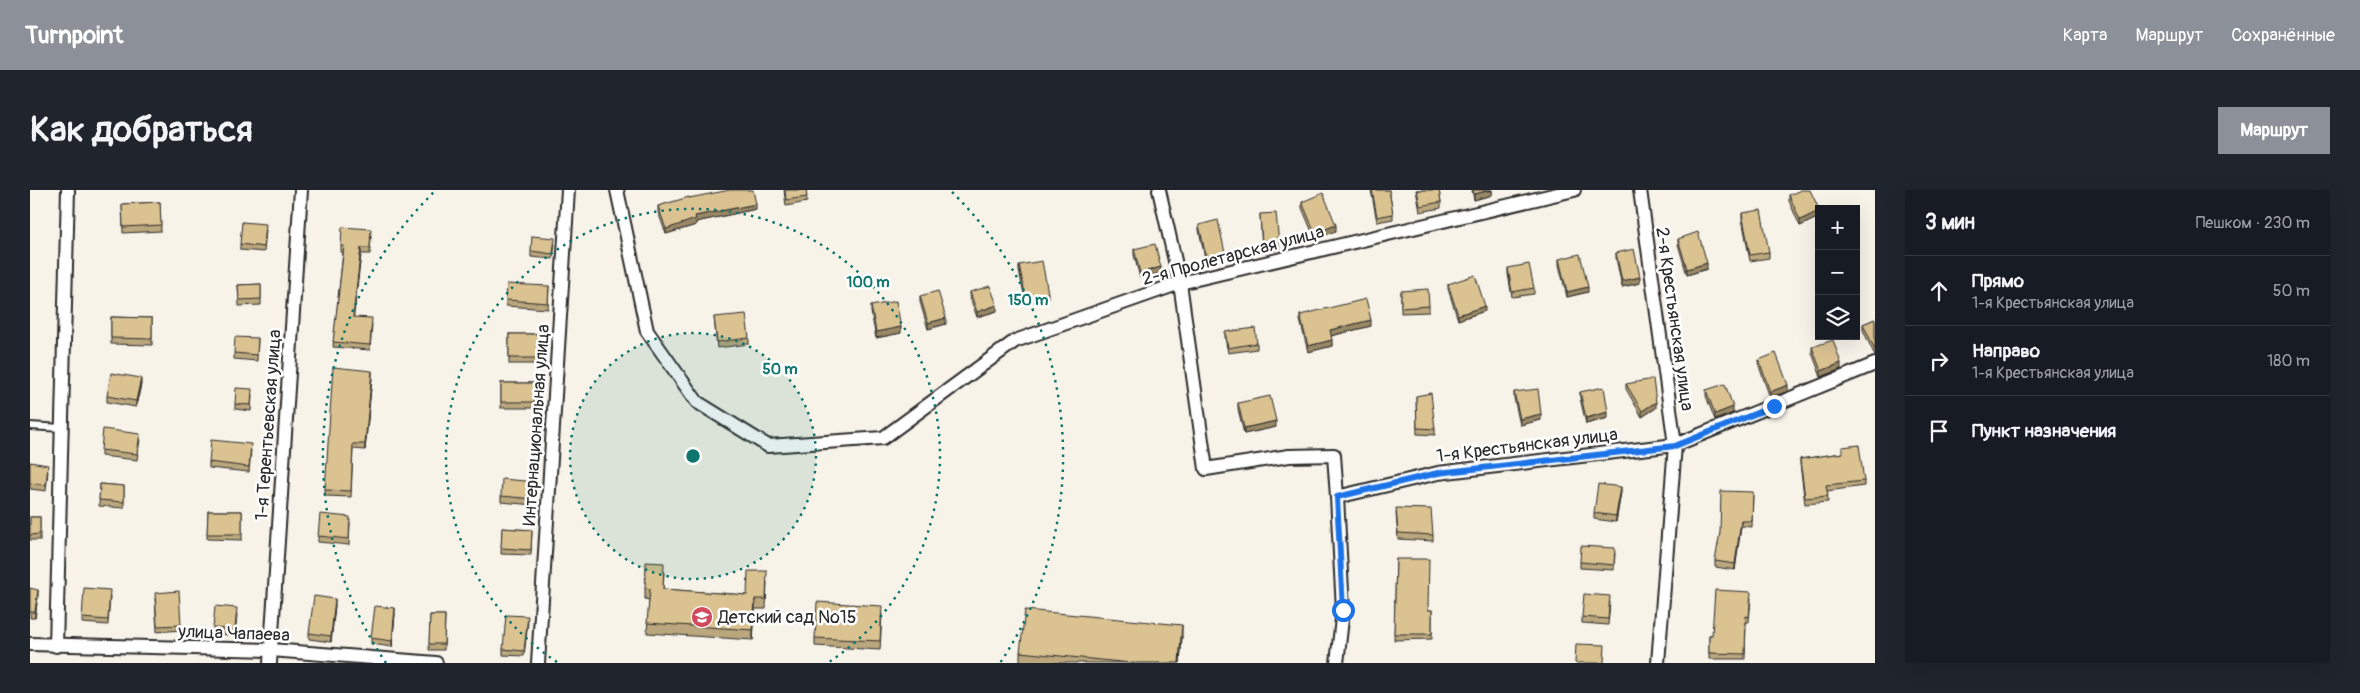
<!DOCTYPE html>
<html lang="ru">
<head>
<meta charset="utf-8">
<style>
  body { margin:0; font-family:Pangolin,sans-serif; background:#20242c; color:#f1f3f6 }
  .controls { position:absolute; right:15px; top:15px; display:grid; overflow:hidden; border-radius:0px; box-shadow:0 5px 20px #0002 }
  .controls button { width:45px; height:45px; display:grid; place-items:center; padding:0; border:0; border-bottom:1px solid #363941; background:#171b24; color:#f1f3f6; font:25px sans-serif }
  .stop { position:absolute; width:15px; height:15px; margin:-11px; border:4px solid #1a73e8; border-radius:50%; background:#fff }
  .stop.end { background:#1a73e8; border-color:#fff; box-shadow:0 1px 5px #0008 }
  .list { margin:0; padding:0; list-style:none }
  h2 { display:flex; justify-content:space-between; align-items:center; height:65px; margin:0; padding:0 20px; font-size:21px }
  h2 small { font-size:16px; font-weight:400; color:#9ea1a6 }
  .list li { display:grid; grid-template-columns:32px 1fr auto; gap:15px; align-items:center; box-sizing:border-box; height:70px; padding:0 20px; border-top:1px solid #363941 }
  .list b { display:block; font-size:19px; white-space:nowrap }
  .list p { margin:0; font-size:16px; white-space:nowrap; color:#9ea1a6 }
  .list em { font-size:16px; font-style:normal; color:#9ea1a6 }
  .icon { flex:none; width:28px; height:28px; fill:none; stroke:currentColor; stroke-width:2; stroke-linecap:round; stroke-linejoin:round }
  .map { position:relative; flex:none; width:1845px; height:473px; overflow:hidden; border-radius:0px }
  header { display:flex; align-items:center; gap:30px; box-sizing:border-box; height:70px; padding:0 25px; background:#8c9099; color:#fff }
  header strong { font-size:24px }
  nav { display:flex; gap:28px; margin-inline-start:auto; font-size:18px }
  .intro { display:flex; align-items:center; justify-content:space-between; box-sizing:border-box; height:120px; padding:0 30px }
  h1 { margin:0; font-size:35px }
  .button { padding:12px 22px; border-radius:0px; background:#8c9099; color:#fff; font-size:18px; font-weight:700 }
  main { display:flex; gap:30px; padding:0 30px }
  aside { flex:1; background:#171b24; border-radius:0px; box-shadow:0 5px 20px #0002 }
  .map>svg:first-child { display:block }
  .lines { fill:none; stroke-linecap:round; stroke-linejoin:round }
  .service-casing { stroke:#2b2b2b; stroke-width:10 }
  .minor-casing { stroke:#2b2b2b; stroke-width:16 }
  .service { stroke:#fff; stroke-width:6 }
  .minor { stroke:#fff; stroke-width:12 }
  .wall { fill:#bba77d; stroke:#2b2b2b }
  .shaded-wall { fill:#986; stroke:#2b2b2b }
  .building { fill:#dac291; stroke:#2b2b2b }
  .route { stroke:#1a73e8; stroke-width:6 }
  .ring { fill:none; stroke:#0f766e; stroke-width:2.5; stroke-dasharray:2.5 5 }
  .labels { text-anchor:middle; stroke-width:5; stroke-linejoin:round; paint-order:stroke }
  .street-label { font-size:18px; fill:#2b2b2b; stroke:#fff }
  .poi-label { font-size:18px; fill:#2b2b2b; stroke:#fff; text-anchor:start }
  .centre { fill:#0f766e; stroke:#fff; stroke-width:2.5 }
  .ring-label { font-size:15px; text-anchor:middle; font-weight:bold; fill:#0f766e; stroke:#fff; stroke-width:5; stroke-linejoin:round; paint-order:stroke }
</style>
</head>
<body>
<header>
<strong>Turnpoint</strong>
<nav><a>Карта</a><a>Маршрут</a><a>Сохранённые</a></nav>
</header>
<div class="intro"><h1>Как добраться</h1><a class="button">Маршрут</a></div>
<main>
<div class="map">
<svg width="1845" height="473" viewBox="0 0 1845 473">
  <rect width="100%" height="100%" fill="#f8f3e9"/>
  <filter id="ink" filterUnits="userSpaceOnUse"><feTurbulence type="fractalNoise" baseFrequency=".02" numOctaves="2"/><feDisplacementMap in="SourceGraphic" scale="10" xChannelSelector="R" yChannelSelector="G"/><feConvolveMatrix kernelMatrix="1 2 1 2 8 2 1 2 1" color-interpolation-filters="sRGB"/></filter>
  <g filter="url(#ink)">
    <g class="lines">
      <!-- service casing -->
      <g class="service-casing">
        <path id="service" d="M0,236l32,2"/>
      </g>
      <!-- minor casing -->
      <g class="minor-casing">
        <g id="minor">
          <path d="M587,0l30,141 50,71 71,44 115,-8 132,-97 165,-58 394,-93"/>
          <path d="M1129,0l21,93 26,186 83,-13 45,-1 3,42"/>
          <path d="M1610,0l35,255 -17,218"/>
          <path d="M0,454l241,6 165,13"/>
          <path d="M26,456l12,-456"/>
          <path d="M240,473l31,-473"/>
          <path d="M508,473l30,-473"/>
          <path d="M1307,473l6,-53 -6,-113 101,-24 237,-28 200,-81"/>
        </g>
      </g>
      <!-- service -->
      <use href="#service" class="service"/>
      <!-- minor -->
      <use href="#minor" class="minor"/>
    </g>
    <!-- wall -->
    <g class="wall">
      <path d="M754,0h22l1,12 -21,4z"/>
      <path d="M1341,0h18l4,24v5l-16,3z"/>
      <path d="M1386,0h23l2,12v6l-21,4z"/>
      <path d="M1442,0h20v5l-18,5z"/>
      <path d="M1759,5l30,14v8l-19,9 -11,-25z"/>
      <path d="M659,8l67,11 -60,13v3l-30,9 -8,-22v-6z"/>
      <path d="M130,12l1,29 -38,2 -1,-29z"/>
      <path d="M1272,12l34,29 -21,8 -13,-31z"/>
      <path d="M1712,23l27,39v6l-19,3 -8,-42z"/>
      <path d="M1230,24l19,30v6l-17,1z"/>
      <path d="M1169,35l26,34 -19,4 -7,-33z"/>
      <path d="M236,40l-2,22 -24,-2v-6z"/>
      <path d="M341,45l-1,19h-9l-8,63 19,7 -2,26 -37,-3 10,-95h-2v-6z"/>
      <path d="M1648,49l29,30 -20,6 -9,-31z"/>
      <path d="M525,54l-2,15 -22,-2v-6z"/>
      <path d="M1104,59l27,24 -21,5 -6,-23z"/>
      <path d="M1586,63l24,30 -18,4 -6,-29z"/>
      <path d="M1529,69l29,33 -21,5 -8,-32z"/>
      <path d="M989,75l29,28v6l-22,4 -7,-32z"/>
      <path d="M1478,78l26,20v6l-22,3 -4,-23z"/>
      <path d="M231,94v21l-22,1 -1,-21z"/>
      <path d="M1418,94l37,27 -27,9 -10,-31z"/>
      <path d="M519,96l-1,23 -42,-3v-6z"/>
      <path d="M1371,101l28,15v6l-28,1z"/>
      <path d="M940,102l27,19 -20,6 -7,-19z"/>
      <path d="M890,106l26,28 -18,5 -8,-27z"/>
      <path d="M841,116l30,27 -25,5 -5,-26z"/>
      <path d="M1270,125l71,11 -40,10 1,10 -24,6 -8,-32z"/>
      <path d="M81,127l41,1v27l-41,-1z"/>
      <path d="M684,127l35,21v6l-32,4z"/>
      <path d="M1845,129v37l-12,-26v-6z"/>
      <path d="M1195,142l32,11v6l-29,4 -3,-15z"/>
      <rect x="479" y="144" width="35" height="30"/>
      <path d="M228,148l-1,23 -23,-2v-6z"/>
      <path d="M1782,157l29,22 -20,8 -9,-24z"/>
      <path d="M1729,170l29,31 -18,7 -11,-32z"/>
      <path d="M342,187l-7,73 -12,-1 -2,48 -26,-1v-6z"/>
      <rect x="471" y="193" width="40" height="25"/>
      <path d="M111,194l-5,23 -29,-5v-6z"/>
      <path d="M1596,194l30,24 -14,9 -16,-28z"/>
      <path d="M1676,200l27,23 -18,7 -9,-24z"/>
      <path d="M1484,202l27,28 -21,5 -6,-27z"/>
      <path d="M1550,202l28,26 -22,6 -6,-26z"/>
      <path d="M222,205l-1,16 -16,-2v-5z"/>
      <path d="M1386,206l19,33v6l-18,-1z"/>
      <path d="M1208,213l38,24 -32,7 -6,-25z"/>
      <path d="M110,249l-3,21 -36,-4v-6z"/>
      <path d="M1812,257l22,34v5l-37,5 1,11 -23,2 -5,-40v-5l42,-6z"/>
      <path d="M221,260l-2,22 -40,-4v-6z"/>
      <path d="M0,272l18,9 -2,20 -16,-2z"/>
      <path d="M70,294l24,2v22l-25,-2z"/>
      <path d="M506,298l-2,17 -33,-3v-6z"/>
      <path d="M1591,302l-5,30 -22,-3v-6z"/>
      <path d="M1723,302l-1,35 -11,-1 -6,44 -20,-3v-6z"/>
      <path d="M178,321h34v29l-35,-1z"/>
      <path d="M1366,323l37,22v6l-35,-2z"/>
      <rect x="0" y="327" width="10" height="23"/>
      <path d="M320,333l-1,22 -31,-3v-6z"/>
      <path d="M472,338l30,2 -1,25 -30,-1z"/>
      <path d="M1585,363l-1,17 -34,-2v-6z"/>
      <path d="M1366,369l32,51h4v29l-38,1z"/>
      <path d="M634,383l-1,16 84,6 20,-13 -1,27h-11l-2,31 -106,-7 2,-33 -4,-1v-11z"/>
      <path d="M0,398l8,7 -3,23h-5z"/>
      <path d="M80,406l-2,29 -26,-2v-5z"/>
      <path d="M125,408l26,27v5l-24,2z"/>
      <path d="M1721,408l-2,24h-3l-1,37h-36v-24h3z"/>
      <path d="M1580,412l-2,23 -26,-2v-6z"/>
      <path d="M305,415l-4,37 -22,-3v-6z"/>
      <path d="M207,424l-2,22 -22,-3v-5z"/>
      <path d="M365,424l-3,33 -21,-3v-6z"/>
      <path d="M852,424l-2,36 -65,-4v-8z"/>
      <path d="M400,425h15l-1,35h-15z"/>
      <path d="M498,432l-4,34 -21,-1v-6z"/>
      <path d="M1152,446l-2,27h-160v-11z"/>
    </g>
    <!-- shaded-wall -->
    <g class="shaded-wall">
      <path d="M1462,0v5l-18,5v-6z"/>
      <path d="M726,14v5l-60,13v3l-30,9v-5l29,-13z"/>
      <path d="M1789,21v6l-19,9v-6z"/>
      <path d="M1306,35v6l-21,8v-6z"/>
      <path d="M331,58v6l-8,68v-5z"/>
      <path d="M1195,63v6l-19,4v-6z"/>
      <path d="M1677,73v6l-20,6v-6z"/>
      <path d="M1131,77v6l-21,5v-5z"/>
      <path d="M1610,87v6l-18,4v-6z"/>
      <path d="M1558,97v5l-21,5v-5z"/>
      <path d="M967,115v6l-20,6v-5z"/>
      <path d="M1455,116v5l-27,9v-5z"/>
      <path d="M916,128v6l-18,5v-6z"/>
      <path d="M1341,130v6l-41,10v-6z"/>
      <path d="M871,137v6l-25,5v-6z"/>
      <path d="M1302,150v6l-24,6v-6z"/>
      <path d="M1811,173v6l-20,8v-6z"/>
      <path d="M342,181v6l-7,73v-6z"/>
      <path d="M111,188v6l-5,23v-6z"/>
      <path d="M1758,195v6l-18,7v-6z"/>
      <path d="M1626,212v6l-14,9v-6z"/>
      <path d="M1703,217v6l-18,7v-6z"/>
      <path d="M1578,222v6l-22,6v-6z"/>
      <path d="M1511,224v6l-21,5v-6z"/>
      <path d="M1246,231v6l-32,7v-6z"/>
      <path d="M1591,297v5l-5,30v-6z"/>
      <path d="M1711,331v5l-6,44v-6z"/>
      <path d="M8,400v5l-3,23v-6z"/>
      <path d="M305,409v6l-4,37v-6z"/>
      <path d="M725,409v10l-2,31v-10z"/>
      <path d="M365,418v6l-3,33v-6z"/>
      <path d="M1152,435v11l-2,27h-1z"/>
    </g>
    <!-- building -->
    <g class="building">
      <path d="M700,0h23l3,14 -61,12 1,3 -30,10 -8,-23 31,-9v1z"/>
      <path d="M755,0h21l1,7 -21,3z"/>
      <path d="M1342,0h17l4,24 -16,3z"/>
      <path d="M1387,0h22l2,12 -21,4z"/>
      <path d="M1443,0h18l-17,4z"/>
      <path d="M1771,0h9l9,19v2l-19,9 -11,-25z"/>
      <path d="M1293,3l13,32 -21,8 -13,-31z"/>
      <path d="M130,12l1,23 -38,2 -1,-23z"/>
      <path d="M1731,20l8,42 -19,3 -8,-42z"/>
      <path d="M1246,23l3,31 -17,1 -2,-31z"/>
      <path d="M1188,30l7,33 -19,4 -7,-32z"/>
      <path d="M212,32l24,2 -2,23 -24,-3z"/>
      <path d="M312,37l29,2 -1,19h-9l-8,69 19,1 -2,27 -37,-3 11,-96h-3z"/>
      <path d="M1668,42l9,31 -20,6 -9,-30z"/>
      <path d="M502,46l23,2 -2,16 -22,-3z"/>
      <path d="M1125,54l6,23 -21,6 -6,-24z"/>
      <path d="M1604,59l6,28 -18,4 -6,-28z"/>
      <path d="M1550,64l8,33 -21,5 -8,-33z"/>
      <path d="M1012,71l6,32 -22,5 -7,-33z"/>
      <path d="M1499,74l5,24 -22,4 -4,-24z"/>
      <path d="M1445,85l10,31 -27,9 -10,-31z"/>
      <path d="M231,94v15l-22,1 -1,-15z"/>
      <path d="M477,94l42,2 -1,17 -42,-3z"/>
      <path d="M960,96l7,19 -20,7 -7,-20z"/>
      <path d="M1398,99l1,17 -28,2v-17z"/>
      <path d="M908,101l8,27 -18,5 -8,-27z"/>
      <path d="M1336,109l5,21 -41,10 2,10 -24,6 -8,-31z"/>
      <path d="M866,111l5,26 -25,5 -5,-26z"/>
      <path d="M716,124l3,24 -32,4 -3,-25z"/>
      <path d="M81,127l41,1v21l-41,-1z"/>
      <path d="M1845,129v31l-12,-26z"/>
      <path d="M1225,138l2,15 -29,5 -3,-16z"/>
      <rect x="479" y="144" width="35" height="24"/>
      <path d="M205,147l23,1 -1,17 -23,-2z"/>
      <path d="M1803,150l8,23 -20,8 -9,-24z"/>
      <path d="M1746,163l12,32 -18,7 -11,-32z"/>
      <path d="M303,177l39,4 -7,73h-12l-2,47 -26,-1z"/>
      <path d="M81,183l30,5 -5,23 -29,-5z"/>
      <path d="M1623,189l3,23 -14,9 -16,-27z"/>
      <rect x="471" y="193" width="40" height="19"/>
      <path d="M1695,194l8,23 -18,7 -9,-24z"/>
      <path d="M1574,197l4,25 -22,6 -6,-26z"/>
      <path d="M206,198l16,1 -1,16 -16,-1z"/>
      <path d="M1508,199l3,25 -21,5 -6,-27z"/>
      <path d="M1401,203l4,36 -18,-1 -1,-32z"/>
      <path d="M1240,206l6,25 -32,7 -6,-25z"/>
      <path d="M73,239l37,5 -3,20 -36,-4z"/>
      <path d="M181,250l40,4 -2,23 -40,-5z"/>
      <path d="M1829,255l5,36 -38,4 2,11 -23,2 -5,-39 43,-6 -1,-6z"/>
      <path d="M0,272l18,3 -2,20 -16,-2z"/>
      <path d="M472,289l34,3 -2,17 -33,-3z"/>
      <path d="M70,294l24,2v16l-25,-2z"/>
      <path d="M1568,294l23,3 -5,29 -22,-3z"/>
      <path d="M1691,301l32,1 -1,29h-11l-6,43 -20,-3 5,-29z"/>
      <path d="M1366,318l35,1 2,26 -35,-2z"/>
      <path d="M178,321h34v23h-35z"/>
      <path d="M290,324l30,3 -1,22 -31,-3z"/>
      <path d="M0,327h10v17l-10,1z"/>
      <path d="M472,338l30,2 -1,20 -30,-2z"/>
      <path d="M1551,356l34,2 -1,17 -34,-3z"/>
      <path d="M1366,369h33l-1,51h4v24h-38z"/>
      <path d="M616,372l18,1 -1,26 84,6 1,-24h19l-1,28h-11l-2,31 -106,-7 3,-34 -5,-1z"/>
      <path d="M0,398l8,2 -3,22h-5z"/>
      <path d="M54,398l26,2 -2,30 -26,-2z"/>
      <path d="M1685,400l36,2 -2,25 -3,-1 -1,38 -36,-1v-18h3z"/>
      <path d="M149,401l2,34 -24,1 -2,-33z"/>
      <path d="M1554,404l26,2 -2,23 -26,-2z"/>
      <path d="M284,406l21,3 -4,37 -22,-3z"/>
      <path d="M787,412l65,4 -2,35 -65,-3z"/>
      <path d="M185,416l22,2 -2,22 -22,-2z"/>
      <path d="M345,416l20,2 -3,33 -21,-3z"/>
      <path d="M995,420l157,15 -3,38h-48l-111,-11z"/>
      <path d="M400,425h15l-1,29h-15z"/>
      <path d="M476,425l22,1 -4,35 -21,-2z"/>
      <path d="M1546,454l29,1 -1,18h-29z"/>
    </g>
  </g>
  <g class="lines" filter="url(#ink)">
    <!-- route -->
    <path class="route" d="M1313,420l-6,-113 101,-24 237,-27 99,-40"/>
  </g>
  <!-- distance rings -->
  <circle cx="663" cy="266" r="123" fill="#0f766e" fill-opacity=".12"/>
  <g class="ring">
    <circle cx="663" cy="266" r="123"/>
    <path d="M527 472A247 247 0 1 1 799 472"/>
    <path d="M356 473A370 370 0 0 1 404 2M922 2A370 370 0 0 1 970 473"/>
  </g>
  <!-- icons -->
  <defs>
    <g id="school-disc" transform="scale(1.125)"><circle r="9.5" fill="#d1495b" stroke="#fff"/><path d="M0-5L7-2L0 1L-7-2ZM-4 1L0 2.5L4 1V4Q0 6-4 4Z" fill="#fff"/></g>
  </defs>
  <g fill-rule="evenodd">
    <use href="#school-disc" x="672" y="427"/>
  </g>
  <g class="labels">
    <!-- street labels -->
    <g class="street-label">
      <text transform="translate(1203 65) rotate(-15)" y="6">2-я Пролетарская улица</text>
      <text transform="translate(1645 129) rotate(82)" y="6">2-я Крестьянская улица</text>
      <text transform="translate(238 235) rotate(-86)" y="6">1-я Терентьевская улица</text>
      <text transform="translate(506 235) rotate(-86)" y="6">Интернациональная улица</text>
      <text transform="translate(1497 255) rotate(-7)" y="6">1-я Крестьянская улица</text>
      <text transform="translate(204 443) rotate(2)" y="6">улица Чапаева</text>
    </g>
    <!-- poi labels -->
    <g class="poi-label">
      <text x="688" y="433">Детский сад №15</text>
    </g>
  </g>
  <circle cx="663" cy="266" r="8" class="centre"/>
  <g class="ring-label">
    <text x="838" y="97">100 m</text>
    <text x="998" y="115">150 m</text>
    <text x="750" y="184">50 m</text>
  </g>
</svg>
<div class="controls">
<button>+</button>
<button>−</button>
<button><svg class="icon" aria-label="layers" viewBox="0 0 24 24"><path d="M12 4l9 5-9 5-9-5zM3 14l9 5 9-5"/></svg></button>
</div>
<div class="stop" style="left:1313px;top:420px"></div>
<div class="stop end" style="left:1744px;top:216px"></div>
</div>
<aside>
<h2>3 мин<small>Пешком · 230 m</small></h2>
<ul class="list">
<li><svg class="icon" aria-label="ahead" viewBox="0 0 24 24"><path d="M12 20V5M6 11l6-6 6 6"/></svg><div><b>Прямо</b><p>1-я Крестьянская улица</p></div><em>50 m</em></li>
<li><svg class="icon" aria-label="right" viewBox="0 0 24 24"><path d="M7 20v-9h11M14 6l5 5-5 5"/></svg><div><b>Направо</b><p>1-я Крестьянская улица</p></div><em>180 m</em></li>
<li><svg class="icon" aria-label="arrive" viewBox="0 0 24 24"><path d="M6 21V4h12l-3 4 3 4H6"/></svg><div><b>Пункт назначения</b></div></li>
</ul>
</aside>
</main>
</body>
</html>
